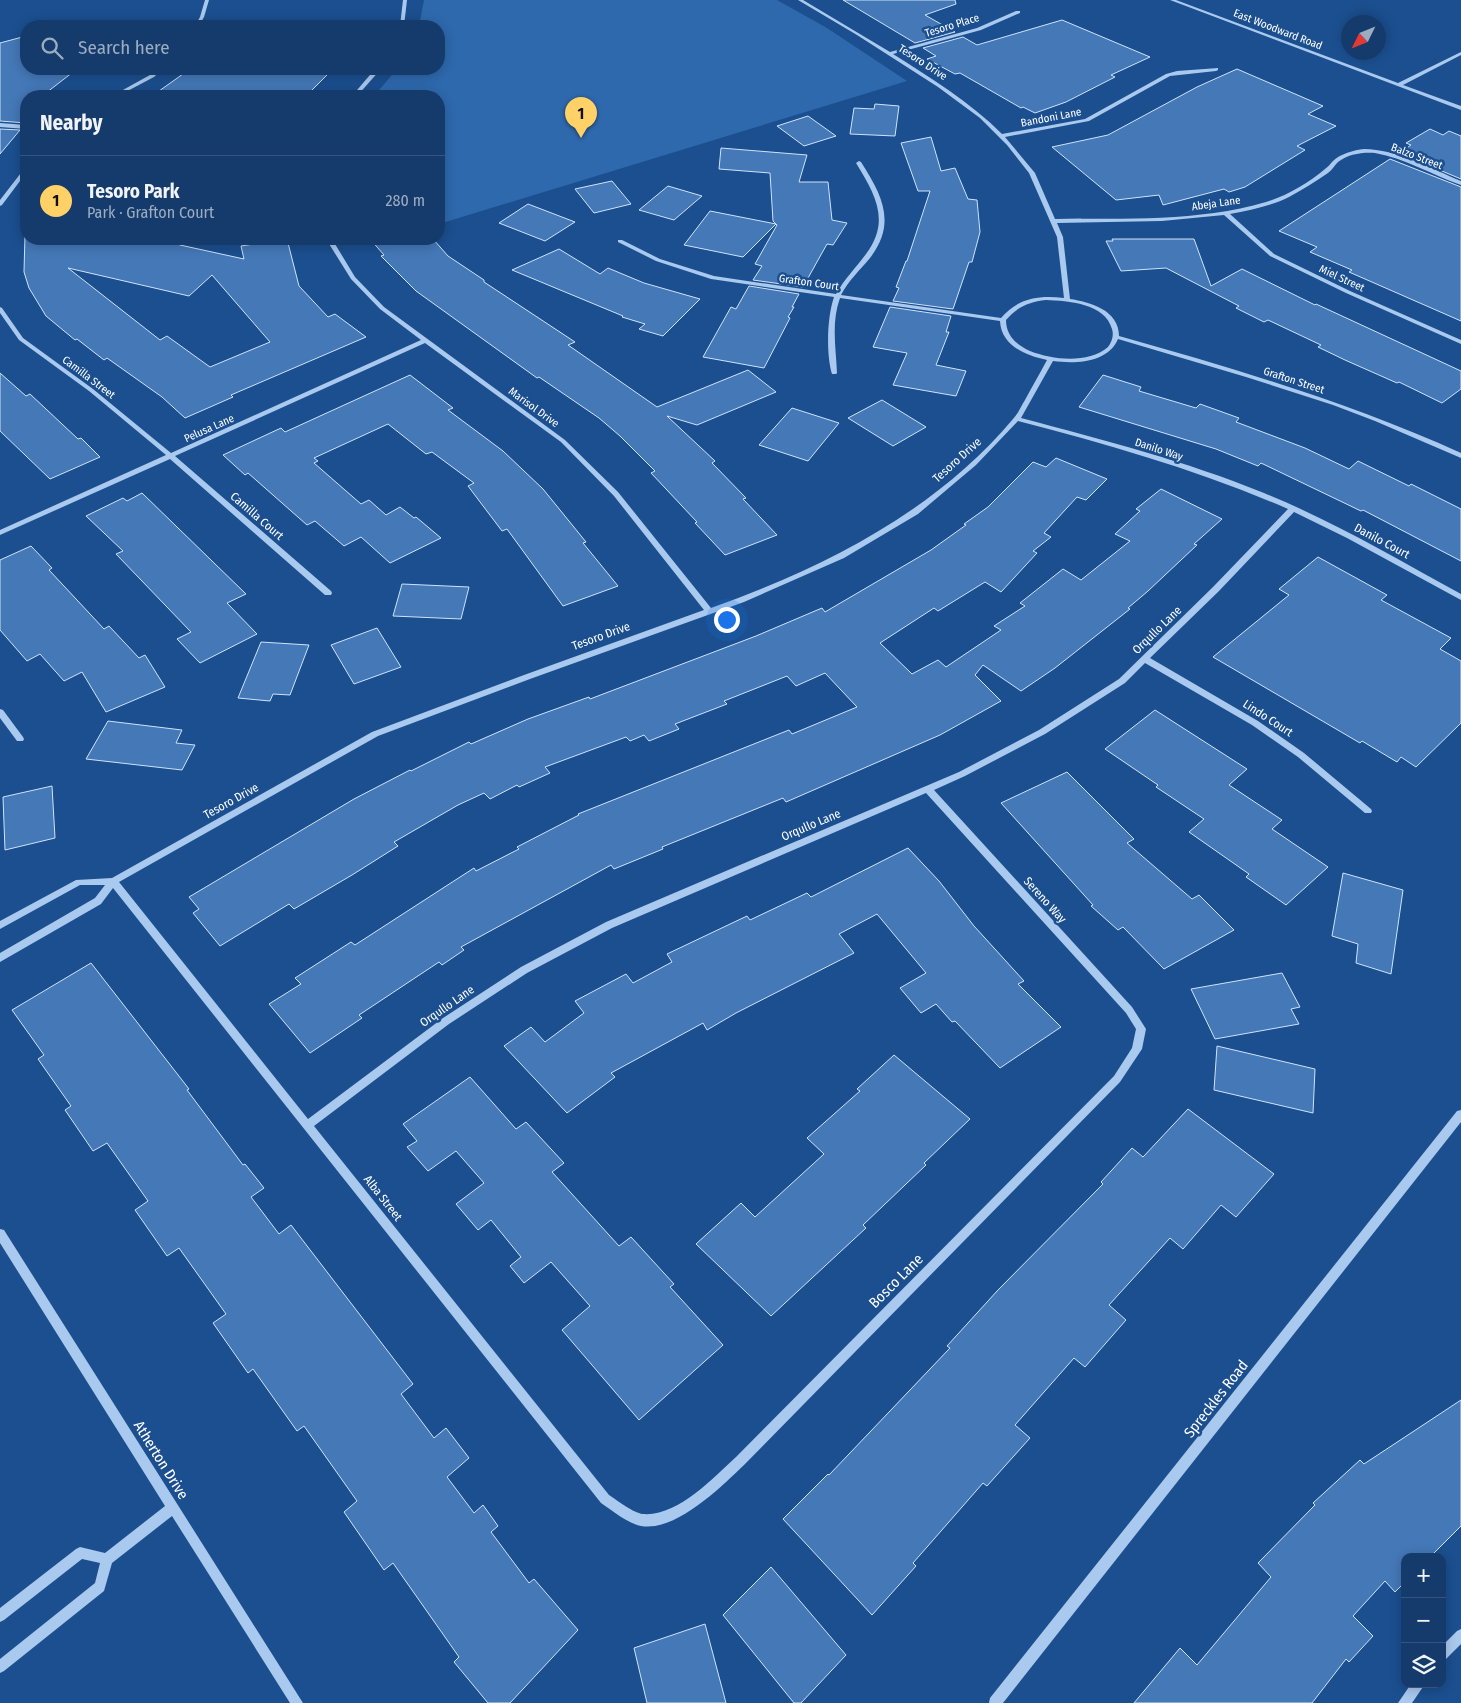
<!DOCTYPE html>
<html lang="en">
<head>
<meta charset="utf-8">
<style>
  body { margin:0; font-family:"Fira Sans Condensed",sans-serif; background:#1d4271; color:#f1f3f6 }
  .controls { position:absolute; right:15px; bottom:15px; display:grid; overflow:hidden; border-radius:10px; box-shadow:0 2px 12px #0003 }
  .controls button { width:45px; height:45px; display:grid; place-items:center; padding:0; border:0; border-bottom:1px solid #33557e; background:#143b6b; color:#f1f3f6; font:25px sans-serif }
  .compass { position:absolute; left:1341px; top:15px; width:45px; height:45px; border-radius:50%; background:#143b6b; box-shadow:0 2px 12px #0003; rotate:227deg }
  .you { position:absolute; left:726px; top:619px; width:18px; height:18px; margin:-12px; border:4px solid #fff; border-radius:50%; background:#1a73e8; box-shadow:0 0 0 8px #1a73e833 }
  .badge { display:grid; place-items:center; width:32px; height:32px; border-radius:50%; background:#ffd166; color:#111; font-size:16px; font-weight:700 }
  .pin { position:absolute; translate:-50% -41px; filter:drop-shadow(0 1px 2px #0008) }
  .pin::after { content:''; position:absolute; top:26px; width:18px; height:15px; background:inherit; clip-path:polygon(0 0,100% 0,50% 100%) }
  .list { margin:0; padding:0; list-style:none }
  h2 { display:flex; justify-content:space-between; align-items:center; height:65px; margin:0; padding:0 20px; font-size:21px }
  h2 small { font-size:16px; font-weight:400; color:#9dadc1 }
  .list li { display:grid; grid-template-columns:32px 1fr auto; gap:15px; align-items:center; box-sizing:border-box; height:90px; padding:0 20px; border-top:1px solid #33557e }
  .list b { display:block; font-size:19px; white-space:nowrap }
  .list p { margin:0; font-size:16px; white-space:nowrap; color:#9dadc1 }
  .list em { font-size:16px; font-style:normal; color:#9dadc1 }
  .icon { flex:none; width:28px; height:28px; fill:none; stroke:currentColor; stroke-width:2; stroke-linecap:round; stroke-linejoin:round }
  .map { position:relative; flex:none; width:1461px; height:1703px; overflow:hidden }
  .search { position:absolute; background:#143b6b; box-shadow:0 2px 12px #0003; left:20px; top:20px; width:425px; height:55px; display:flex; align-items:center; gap:12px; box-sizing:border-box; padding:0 18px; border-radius:20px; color:#9dadc1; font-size:19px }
  .panel { position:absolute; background:#143b6b; box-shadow:0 2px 12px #0003; left:20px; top:90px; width:425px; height:155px; border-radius:20px }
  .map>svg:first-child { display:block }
  .green { fill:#2e69ad }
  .building { fill:#4478b7; stroke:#cfe3fa; fill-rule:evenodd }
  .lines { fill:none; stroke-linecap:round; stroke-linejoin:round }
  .minor { fill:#a9c9ee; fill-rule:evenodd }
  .labels { text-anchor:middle; stroke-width:5; stroke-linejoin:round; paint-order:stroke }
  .far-street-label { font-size:11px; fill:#fff; stroke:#1b4f8f }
  .street-label { font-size:12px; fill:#fff; stroke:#1b4f8f }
  .near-street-label { font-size:15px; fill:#fff; stroke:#1b4f8f }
</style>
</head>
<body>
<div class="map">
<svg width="1461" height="1703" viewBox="0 0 1461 1703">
  <rect width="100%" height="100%" fill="#1b4f8f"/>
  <!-- green -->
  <path class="green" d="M424,0h353l50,28 80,53 -468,143v-128h-65l23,-27h42v-43h-20z"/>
  <!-- building -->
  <g class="building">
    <path d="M843,0h112l1,4 -31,11 30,17 -40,11z"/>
    <path d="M1062,20l88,37 -39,18 4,2 -49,25 -31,11 -12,-6 -2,1 -61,-35 -5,1 -28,-15 9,-3 -13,-8 40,-11 14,8z"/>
    <path d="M26,36v33h51l-35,27h-16v27l-26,-2v-78z"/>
    <path d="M190,69h97l41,5 -22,22h-154z"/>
    <path d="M1237,69l86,37 -15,8 28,12 -39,20 8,4 -60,37 -16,5 -5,-3 -61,16 -4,-10 -43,5 -64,-53 56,-12 89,-48z"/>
    <path d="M875,104l24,2 -4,30 -45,-2 4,-26 20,1z"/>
    <path d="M808,116l28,20 -32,10 -27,-20z"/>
    <path d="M0,129l20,1 -20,24z"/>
    <path d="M1430,129l13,6 6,-4 12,5v43l-62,-26 12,-8 -5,-2z"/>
    <path d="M931,137l10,34 14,-3 13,31 9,1 3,32 -8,30h-3l-16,47 -60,-8 6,-13 -3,-1 10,-26h1l23,-70h-12l-17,-48z"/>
    <path d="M721,148l86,7 -8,27h29l4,38 15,3 -14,22 -6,-1 -24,43 -50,-7 9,-14 -7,-2 22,-39 -4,-4 -3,-48 -51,-4z"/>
    <path d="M1390,159l71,28v134l-112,-49 3,-2 -42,-18 7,-5 -38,-16z"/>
    <path d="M612,181l19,23 -37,9 -19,-24z"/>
    <path d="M668,186l34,10 -28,24 -35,-10z"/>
    <path d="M528,204l47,18 -30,19 -46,-18z"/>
    <path d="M710,211l66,13 -33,33 -59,-12z"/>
    <path d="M25,235l1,4h141l13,6 64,14 -3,-13 46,-7 12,47 29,31 7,-3 31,23 -135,58 2,2 -48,21 -23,-21 -55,-39 -3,2 -27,-21 -2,1 -29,-24 -17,-28 -5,-16zM68,268l121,28 23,-21 58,67 -60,25 -43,-31 -7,4z"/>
    <path d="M370,239h63l15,17 36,24v2l91,60 -7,3 89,62 91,-37 28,22 -79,33 -30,-9 48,45 -3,2 34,35 -3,1 34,36 -52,20 -30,-32 2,-1 -46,-49 4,-2 -35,-35 -21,-18 -60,-41 -2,1 -121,-87 -35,-35 3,-1z"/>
    <path d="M1112,239h82l17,47 31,-17 73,36 1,-1 145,67v18l-19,14 -43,-21 -2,1 -52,-23 -27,-13 3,-2 -53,-25 -4,2 -28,-14 3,-2 -73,-38 -45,3 -15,-30h7z"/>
    <path d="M559,249l41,25 8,-6 36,15 56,16 -37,37 -24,-7 6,-5 -23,-7 1,-1 -111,-46z"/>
    <path d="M749,286l50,8 -7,13h2l-6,10 2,1 -26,50 -61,-11 28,-50 5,2z"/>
    <path d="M890,307l61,9 -5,16h3l-13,33 30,6 -10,25 -63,-11 14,-32 -34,-6z"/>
    <path d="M0,373l26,23 4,-2 48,45 3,-1 19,19 -50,22 -50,-48z"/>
    <path d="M410,375l43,33 -5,2 55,41 40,38 43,53 -3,1 35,43 -55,20 -56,-77 -5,2 -34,-45 6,-3 -42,-31 -6,2 -38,-30 -74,34 4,3 -4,2 47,41 8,-4 17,15 14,-8 14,11 2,-1 25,21 -51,25 -29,-26 -17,9 -29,-25 -8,4 -59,-52 -3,2 -22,-20 58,-27 4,4z"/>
    <path d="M1103,375l38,12 -2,4 57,17 4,-4 39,14 -3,4 69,26 44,21 9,-8 51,25 2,-2 50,25v52l-98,-51 -2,1 -100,-48 -3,3 -42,-17 -137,-42z"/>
    <path d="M882,400l44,27 -33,19 -45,-28z"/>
    <path d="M792,408l47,15 -31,38 -49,-16z"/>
    <path d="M1056,458l51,21 -21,21 -9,-3 -33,36 7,4 -18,14 4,2 -36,39 -16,-10 -47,29 -4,-3 -54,35 32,31 26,-14 8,7 55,-37 -7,-4 31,-20 -5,-3 43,-34 18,11 49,-39 -15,-7 25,-23 -4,-2 25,-20 61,30 -28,25 3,1 -49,46 -20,17 2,1 -75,59 -34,23 -38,-26 -8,10 26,26 -61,34 -154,67 -3,-4 -121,49 1,2 -49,20 -3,-4 -150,82 3,3 -22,15 -3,-3 -80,53 3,3 -52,35 -41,-49 32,-20 -6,-6 56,-36 4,3 119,-77 2,3 43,-22 -2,-2 62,-32 -1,-1 211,-84 3,4 65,-27 -32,-34 -29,13 -9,-10 -63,25 3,3 -52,20 4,5 -30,12 -5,-6 -14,6 -4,-4 -81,30 5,6 -31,14 -2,-2 -27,14 -6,-6 -26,12 -64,37 4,4 -46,29 -58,34 -5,-5 -69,42 -27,-33 6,-4 -10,-12 165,-98 56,-29 1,1 58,-29 2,2 57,-25 61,-22 1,2 166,-63 66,-28 3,4 106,-62 35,-25 -2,-1 24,-17 45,-45 13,5z"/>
    <path d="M142,493l104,101 -19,9 30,31 -57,29 -23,-24 14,-7 -75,-78 7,-3 -37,-35 37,-18 4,3z"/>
    <path d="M31,546l21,22 -3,2 55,59 5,-3 30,32 6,-3 20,32 -59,25 -24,-40 -18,9 -24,-27 -13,7 -27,-31v-70z"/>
    <path d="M1318,557l69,38 -6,5 70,38 -11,11 21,12v62l-45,44 -15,-10 -4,5 -35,-21 -2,2 -147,-86 76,-62 -10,-6z"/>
    <path d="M402,584l67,3 -8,32 -68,-3z"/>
    <path d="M377,628l24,39 -47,17 -23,-39z"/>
    <path d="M261,642l48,3 -19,50 -17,-1 -3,7 -32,-3z"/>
    <path d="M1155,710l92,59 -18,16 53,35 -10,9 56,38 -42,38 -40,-28 3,-3 -60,-42 15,-13 -48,-32 2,-2 -53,-36z"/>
    <path d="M108,721l74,9 -6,13 19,2 -13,25 -96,-11z"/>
    <path d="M1067,772l67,67 -7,4 65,56 7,-4 35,35 -70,39 -41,-42 -5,3 -27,-24 2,-1 -92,-102z"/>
    <path d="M52,786l3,52 -50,12 -2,-53z"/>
    <path d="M908,848l31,33 35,45 50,55 -6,3 43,43 -61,41 -45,-47 -3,1 -16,-18 -15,9 -21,-25 26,-15 -49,-59 -38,20 15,19 -118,60 -29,17 -4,-7 -92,50 4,4 -48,36 -63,-67 27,-19 14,15 39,-29 -9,-12 51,-27 7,9 39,-21 -5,-8 80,-38 3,4 57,-27 4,4z"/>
    <path d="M1343,873l60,17 -12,84 -35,-11 2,-19 -26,-8z"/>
    <path d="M91,963l98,126 -2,1 56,75 2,-1 19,24 -13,9 28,37 12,-9 122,159 -12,10 33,44 12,-10 23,30 -22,19 27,36 9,-8 15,21 -7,6 38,51 5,-4 44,51 -68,73h-22l-34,-41 5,-5 -66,-94 -9,7 -40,-58 13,-11 -53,-75 -7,5 -44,-62 -5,4 -35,-50 13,-9 -47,-66 -12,8 -32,-46 13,-9 -41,-58 -14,8 -28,-41 6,-4 -33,-47 6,-4 -32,-45z"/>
    <path d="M1282,973l18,34 -9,2 8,15 -84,15 -24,-50z"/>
    <path d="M1217,1046l98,23 -2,44 -99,-23z"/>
    <path d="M894,1055l76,64 -46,44 2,2 -63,60 3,3 -95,88 -75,-72 45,-41 14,14 69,-63 -17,-16 53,-47 -3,-2z"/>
    <path d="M470,1077l46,52 10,-7 38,41 -12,9 67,74 12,-9 43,47 -4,3 53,58 -84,75 -77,-90 28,-24 -39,-44 -27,21 -14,-17 11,-9 -30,-37 -13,10 -22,-26 28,-21 -28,-32 -28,20 -21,-24 10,-6 -14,-17z"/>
    <path d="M1188,1109l86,65 -38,43 -15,-12 -38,44 -13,-11 -61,67 17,15 -41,47 -11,-9 -59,67 15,13 -43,48 -4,-3 -70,80 3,3 -44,49 -89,-96 45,-45 1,1 121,-127 -3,-2 51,-56 105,-106 -2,-2 31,-34 11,9z"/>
    <path d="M1461,1400v126l-31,31h-25v25l-10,10 -10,-11 -32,35 20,20 -24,26 -3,-3 -34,44h-178l46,-55 17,17 74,-88 -13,-14 57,-58 -2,-2 47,-43 4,4z"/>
    <path d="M771,1567l75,88 -45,48h-7l-71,-88z"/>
    <path d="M705,1624l21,79h-79l-13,-55z"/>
  </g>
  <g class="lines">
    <!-- minor -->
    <g class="minor">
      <path d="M205,0h4l-5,17 -5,9h-4l5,-9z"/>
      <path d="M403,0h4l-3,26h-4z"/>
      <path d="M798,0h5l87,52 87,-24 39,-17h4v2l-39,17 -88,24c38,24 77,48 109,80l83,-15 81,-45 11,-3 41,-3v2l-2,1 -46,5 -81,45 -84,16 30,36 20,46c70,-1 143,3 211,-17 20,-6 43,-19 59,-33 3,-2 5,-5 8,-8 7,-7 21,-11 31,-12 32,0 68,20 97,32v4c-29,-10 -56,-27 -86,-32 -12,-1 -27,1 -37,9 -3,3 -6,8 -10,11 -13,9 -26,17 -39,24 -18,9 -39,13 -59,17l44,40 76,37 111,49v4l-115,-51 -76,-37 -46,-41 -62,6 -105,2 6,14 7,62c20,3 49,11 49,37 117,33 232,67 342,117v5l-86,-37 -42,-16 -87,-28 -128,-38c-10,24 -43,25 -65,22l-32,57c82,22 165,43 243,75 69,28 133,66 197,101v6l-114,-62 -53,-26 -75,79 -69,67 108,63 46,32 67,56 1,2 -1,2h-6l-67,-56 -46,-32 -107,-62 -20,20 -80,51 -80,42 -31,14 198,217 14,22 -4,20 -22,33 -376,383c-23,22 -68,67 -103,61 -14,-3 -28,-15 -40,-23l-488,-615 -12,16 -101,58v-9l95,-55 10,-13h-25l-80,44v-8l76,-41 36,-2 260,-146 152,-57 180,-65 -90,-114 -53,-54 -136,-99 -250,113 156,135 1,2 -1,2h-6l-155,-136 -170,76v-5l166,-75 -77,-64 -70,-51 -19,-27v-6l2,1 21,30 70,51 78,64 250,-113 -41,-31 -29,-30 -25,-40h6l23,38 29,30 181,133 53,52 93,116c112,-40 224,-96 302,-189 5,-5 8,-13 12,-19 7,-13 15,-27 22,-40 -20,-4 -46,-14 -47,-39l-160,-23c-9,25 -4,50 -3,75l-1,1h-4c-6,-20 -5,-57 2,-77l-123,-18 -55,-18 -38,-19v-2h4l38,19 54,17 122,18c8,-15 20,-26 30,-40 25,-33 9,-60 -10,-91l3,-2 2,1c21,33 36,61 9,96 -10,12 -21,22 -29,37l160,23c17,-20 38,-23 63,-20l-7,-61 -28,-64 -22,-28 -27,-27 -42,-31 -81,-52zM1046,300c22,1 59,3 66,29 2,6 0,13 -4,18 -20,17 -55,13 -78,4 -13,-6 -24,-15 -24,-31 11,-13 23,-18 40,-20zM1018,421c92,24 183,50 270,88l-75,78 -94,92 -80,51 -80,42 -353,150 -85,45 -78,51 -135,101 -189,-237 259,-146 152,-57 214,-77 100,-44 74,-44 58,-49zM926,793l200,220 10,16 -4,19 -18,28 -378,381c-23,21 -59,60 -93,57 -10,-1 -26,-14 -34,-19l-295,-369 135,-102 78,-51 85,-45z"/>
      <path d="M1170,0h6l222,83 63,-31v3l-58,30 58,21v4z"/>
      <path d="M157,69h6l-9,8 -36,19h-6l38,-21z"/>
      <path d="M375,69h6l-24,27h-5z"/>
      <path d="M0,123l26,2v4l-26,-2z"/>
      <path d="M26,168v5l-24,32 -2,1v-6l24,-31z"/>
      <path d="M0,709l3,1 20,27 1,2 -1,2h-6l-17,-23z"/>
      <path d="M1461,1110v12l-458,581h-14l1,-5 467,-587z"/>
      <path d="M0,1229l4,1 299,473h-13l-118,-187 -60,47 -8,28 -100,80 -4,2v-14l95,-76 5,-20 -18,-4 -78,61 -4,2v-14l76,-59 4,-2 25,6 60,-47 -165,-263z"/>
      <path d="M1461,1629v15l-15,15 -4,2v-15l15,-15z"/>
      <path d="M1411,1684h14l-13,19h-14z"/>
    </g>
  </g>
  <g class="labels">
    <!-- far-street labels -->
    <g class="far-street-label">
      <text transform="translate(952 25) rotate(-17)" y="4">Tesoro Place</text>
      <text transform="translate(1278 29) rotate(21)" y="4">East Woodward Road</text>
      <text transform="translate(923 62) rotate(33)" y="4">Tesoro Drive</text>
      <text transform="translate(1051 117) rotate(-11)" y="4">Bandoni Lane</text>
      <text transform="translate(1417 156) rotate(21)" y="4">Balzo Street</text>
      <text transform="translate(1216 203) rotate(-8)" y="4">Abeja Lane</text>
      <text transform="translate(1342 278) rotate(25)" y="4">Miel Street</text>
      <text transform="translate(809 282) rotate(8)" y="4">Grafton Court</text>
      <text transform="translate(89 377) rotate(37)" y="4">Camilla Street</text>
      <text transform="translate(1294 380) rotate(18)" y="4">Grafton Street</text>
      <text transform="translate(534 407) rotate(36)" y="4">Marisol Drive</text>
      <text transform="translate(209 428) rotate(-24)" y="4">Pelusa Lane</text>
      <text transform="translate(1159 449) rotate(18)" y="4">Danilo Way</text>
    </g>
    <!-- street labels -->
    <g class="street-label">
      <text transform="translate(957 460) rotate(-42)" y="4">Tesoro Drive</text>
      <text transform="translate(257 516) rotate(41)" y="4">Camilla Court</text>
      <text transform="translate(1382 541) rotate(28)" y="4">Danilo Court</text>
      <text transform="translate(1157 630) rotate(-44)" y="4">Orqullo Lane</text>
      <text transform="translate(601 636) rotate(-20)" y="4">Tesoro Drive</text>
      <text transform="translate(1268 718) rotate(33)" y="4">Lindo Court</text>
      <text transform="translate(231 801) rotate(-29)" y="4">Tesoro Drive</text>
      <text transform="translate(811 825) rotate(-23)" y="4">Orqullo Lane</text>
      <text transform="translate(1045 900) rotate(48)" y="4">Sereno Way</text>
      <text transform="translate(447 1006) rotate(-35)" y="4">Orqullo Lane</text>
      <text transform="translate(383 1198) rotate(52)" y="4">Alba Street</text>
    </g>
    <!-- near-street labels -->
    <g class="near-street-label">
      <text transform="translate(896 1281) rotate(-45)" y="5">Bosco Lane</text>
      <text transform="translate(1216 1399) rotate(-52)" y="5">Spreckles Road</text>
      <text transform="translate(161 1460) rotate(58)" y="5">Atherton Drive</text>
    </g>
  </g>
</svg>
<div class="controls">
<button>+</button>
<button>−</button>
<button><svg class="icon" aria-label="layers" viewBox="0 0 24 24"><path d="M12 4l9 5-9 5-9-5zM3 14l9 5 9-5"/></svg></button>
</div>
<svg class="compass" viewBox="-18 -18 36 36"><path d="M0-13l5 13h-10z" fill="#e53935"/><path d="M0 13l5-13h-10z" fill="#9dadc1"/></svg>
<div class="you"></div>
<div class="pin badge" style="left:581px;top:138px">1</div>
<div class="search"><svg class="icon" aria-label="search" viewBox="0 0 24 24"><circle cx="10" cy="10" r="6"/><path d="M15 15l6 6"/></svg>Search here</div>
<section class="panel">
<h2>Nearby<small></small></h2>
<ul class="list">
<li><span class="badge">1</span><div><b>Tesoro Park</b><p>Park · Grafton Court</p></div><em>280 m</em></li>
</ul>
</section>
</div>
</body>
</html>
